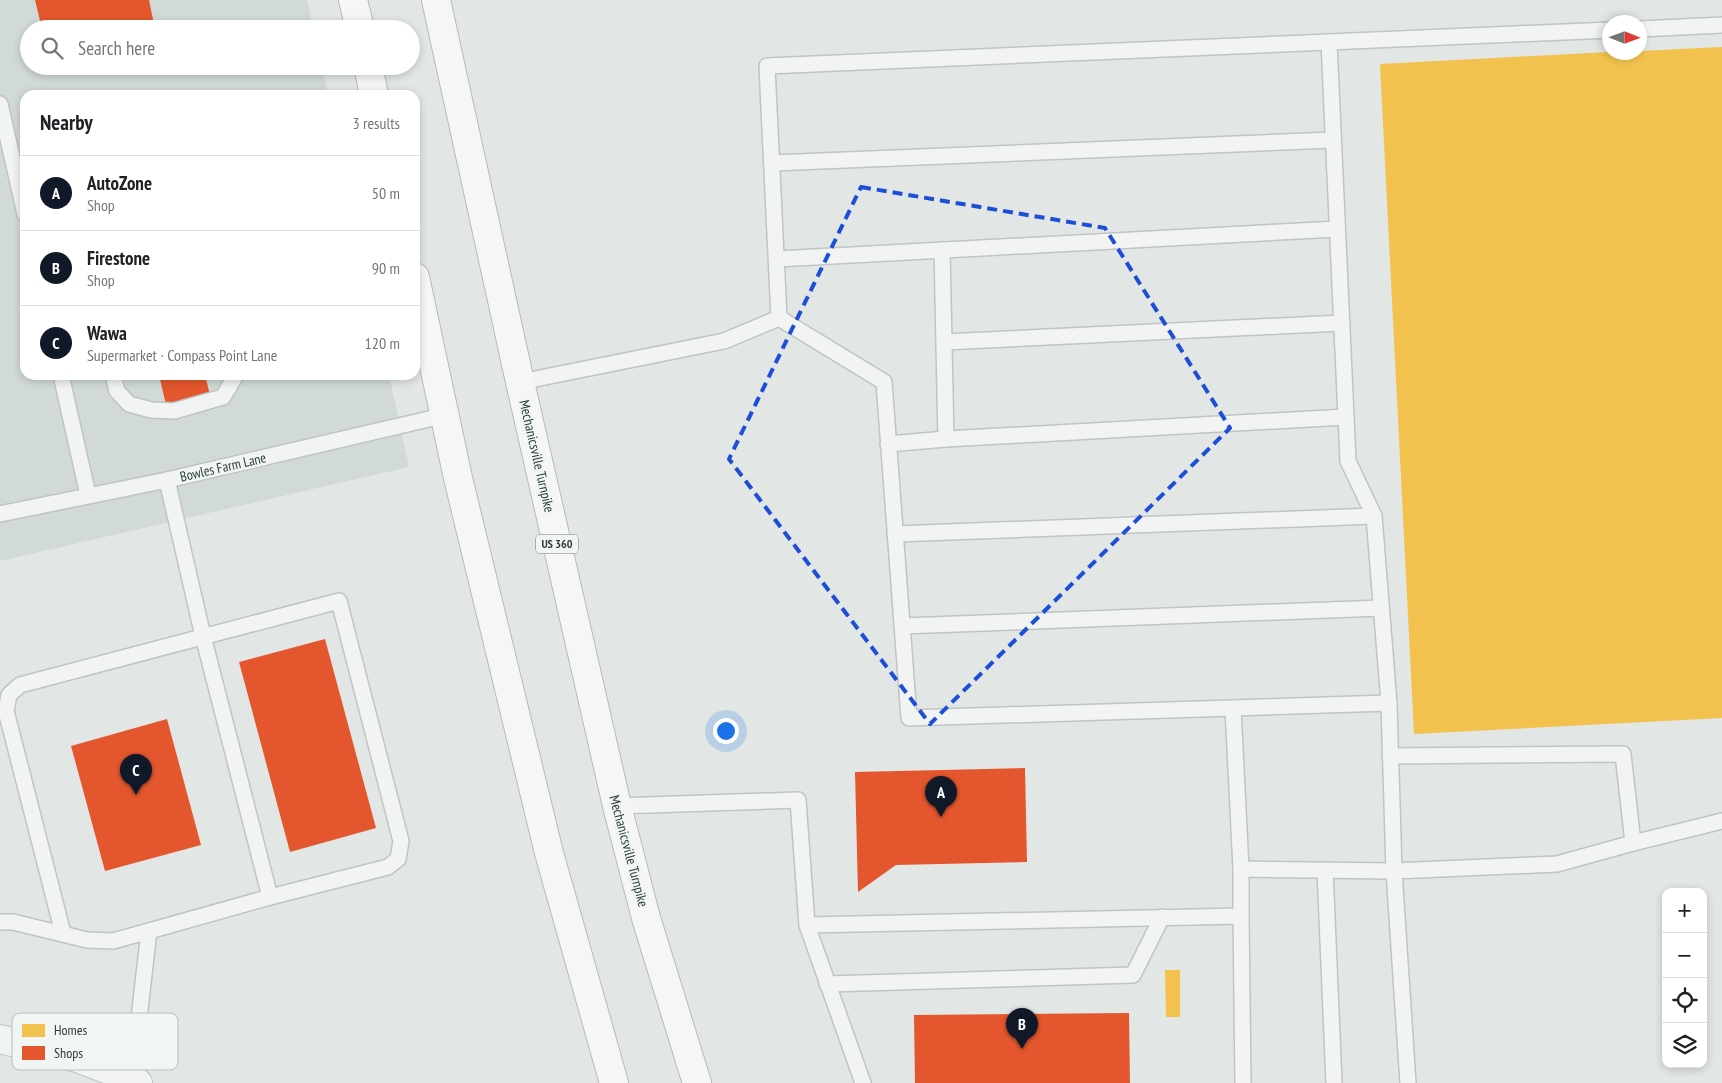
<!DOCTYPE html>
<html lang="en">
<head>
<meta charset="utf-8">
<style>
  body { margin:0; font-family:"PT Sans Narrow",sans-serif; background:#f6f6f6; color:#202124 }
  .controls { position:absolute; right:15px; bottom:15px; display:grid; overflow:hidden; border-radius:10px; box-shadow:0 2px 8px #0003 }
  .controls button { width:45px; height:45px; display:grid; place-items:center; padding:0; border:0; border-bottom:1px solid #e0e0e0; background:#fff; color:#202124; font:25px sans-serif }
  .compass { position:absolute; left:1602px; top:15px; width:45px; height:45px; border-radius:50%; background:#fff; box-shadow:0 2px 8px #0003; rotate:91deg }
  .you { position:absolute; left:725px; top:730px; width:18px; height:18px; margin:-12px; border:4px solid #fff; border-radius:50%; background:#1a73e8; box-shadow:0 0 0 8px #1a73e833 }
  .badge { display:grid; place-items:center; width:32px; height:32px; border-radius:50%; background:#111827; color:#fff; font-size:16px; font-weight:700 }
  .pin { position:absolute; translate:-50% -41px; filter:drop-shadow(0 1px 2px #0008) }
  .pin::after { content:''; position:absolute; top:26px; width:18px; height:15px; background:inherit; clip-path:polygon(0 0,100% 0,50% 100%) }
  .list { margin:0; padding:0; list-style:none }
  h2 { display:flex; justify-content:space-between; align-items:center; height:65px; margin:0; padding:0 20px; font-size:21px }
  h2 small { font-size:16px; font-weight:400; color:#757577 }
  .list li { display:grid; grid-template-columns:32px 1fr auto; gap:15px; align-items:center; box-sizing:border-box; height:75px; padding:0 20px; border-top:1px solid #e0e0e0 }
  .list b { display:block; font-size:19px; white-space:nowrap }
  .list p { margin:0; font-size:16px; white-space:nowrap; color:#757577 }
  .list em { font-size:16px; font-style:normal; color:#757577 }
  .icon { flex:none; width:28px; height:28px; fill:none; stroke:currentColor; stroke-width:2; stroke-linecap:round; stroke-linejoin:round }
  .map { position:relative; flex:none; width:1722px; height:1083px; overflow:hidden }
  .search { position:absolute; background:#fff; box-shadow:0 2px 8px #0003; left:20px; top:20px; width:400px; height:55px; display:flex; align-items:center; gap:12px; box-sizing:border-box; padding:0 18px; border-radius:28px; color:#757577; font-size:19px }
  .panel { position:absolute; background:#fff; box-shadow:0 2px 8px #0003; left:20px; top:90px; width:400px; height:290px; border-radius:15px }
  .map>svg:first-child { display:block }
  .built { fill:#d1dad5 }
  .homes { fill:#f2c14e }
  .shops { fill:#e4572e }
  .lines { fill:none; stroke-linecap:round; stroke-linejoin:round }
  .lane-casing { stroke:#c0c4c2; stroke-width:18 }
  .street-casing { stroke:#c0c4c2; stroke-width:30 }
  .highway-casing { stroke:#b5bbb8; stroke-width:30 }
  .lane { stroke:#f2f4f3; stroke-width:15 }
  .street { stroke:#f2f4f3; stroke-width:28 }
  .highway { stroke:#f6f6f6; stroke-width:28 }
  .marked { fill:none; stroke:#1d4ed8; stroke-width:4; stroke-dasharray:10 6; stroke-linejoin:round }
  .labels { text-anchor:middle; stroke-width:5; stroke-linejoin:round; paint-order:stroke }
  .shield { fill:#f1f6f4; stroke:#677570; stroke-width:1 }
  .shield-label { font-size:12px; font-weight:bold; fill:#2c3e37 }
  .street-label { font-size:14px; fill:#2c3e37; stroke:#f1f6f4 }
  .key { fill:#f1f6f4; stroke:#b6bfbb; stroke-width:1 }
  .key-label { font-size:14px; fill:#2c3e37 }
</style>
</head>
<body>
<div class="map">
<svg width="1722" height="1083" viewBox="0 0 1722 1083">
  <rect width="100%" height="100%" fill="#e2e7e5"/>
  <!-- built -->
  <path class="built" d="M0,0h307l6,29h-284v37h293l6,29h-303v280h364l20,92 -409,94z"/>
  <!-- homes -->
  <g class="homes">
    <path d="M1722,47v671l-308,16 -34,-670 229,-12h31v-1z"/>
    <path d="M1165,970h15v47h-14z"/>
  </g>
  <!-- shops -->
  <g class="shops">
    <path d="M35,0h114l6,29h-113z"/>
    <path d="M159,375h46l5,20 -44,10z"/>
    <path d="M325,639l51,189 -86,24 -51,-190z"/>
    <path d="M167,719l34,126 -96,26 -34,-125z"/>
    <path d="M1025,768l2,94 -131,3 -38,27 -3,-120z"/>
    <path d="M1129,1013l1,70h-215l-1,-68z"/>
  </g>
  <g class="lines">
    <!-- lane casing -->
    <g class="lane-casing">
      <g id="lane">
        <path d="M1640,29l82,-4"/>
        <path d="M1329,42l19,419 26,55 15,187"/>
        <path d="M0,104l25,110"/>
        <path d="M772,163l561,-23"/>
        <path d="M777,259l560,-30"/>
        <path d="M944,342l398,-19"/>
        <path d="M61,375l27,120"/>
        <path d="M113,375l4,16 12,13 22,6 23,1 49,-14 13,-22"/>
        <path d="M520,382l204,-41 55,-23"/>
        <path d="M946,439l400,-22"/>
        <path d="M888,444l58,-5 -4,-189"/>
        <path d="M167,480l36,156 67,261"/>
        <path d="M0,514l167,-34 279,-65"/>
        <path d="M895,534l479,-18"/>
        <path d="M902,626l479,-18"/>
        <path d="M1233,708l8,161 153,2 -5,-168 -480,15 -25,-336 -105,-64 -12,-252 843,-36"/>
        <path d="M1390,756l233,-2 10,89 -76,21 -163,7 14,212"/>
        <path d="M617,806l181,-6 9,125"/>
        <path d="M1633,843l89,-22"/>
        <path d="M1325,870l9,213"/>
        <path d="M1241,916v-47"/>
        <path d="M0,922h13l74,18 26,1 36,-10"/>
        <path d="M63,933l-57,-222 3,-16 11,-10 319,-84 62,240 -3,18 -10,8 -118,30 -121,34 -17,148"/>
        <path d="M827,984l306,-9 29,-58"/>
        <path d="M863,1083l-56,-158 434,-9 2,167"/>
      </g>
    </g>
    <!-- street casing -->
    <g class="street-casing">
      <path id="street" d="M0,1039l77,19 32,12 29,13"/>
    </g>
    <!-- highway casing -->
    <g class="highway-casing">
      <g id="highway">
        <path d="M353,0l7,29"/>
        <path d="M436,0l84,382 97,424 29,112 51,165"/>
        <path d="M368,66l6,29"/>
        <path d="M415,277l43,201 91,375 65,230"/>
      </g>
    </g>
    <!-- lane -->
    <use href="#lane" class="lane"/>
    <!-- street -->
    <use href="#street" class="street"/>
    <!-- highway -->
    <use href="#highway" class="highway"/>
  </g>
  <!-- marked area -->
  <path class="marked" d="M861,187l244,41 125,200 -300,296 -201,-265z"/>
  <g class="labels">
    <!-- shield labels -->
    <rect class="shield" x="536" y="534.5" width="42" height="19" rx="4"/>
    <g class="shield-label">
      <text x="557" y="548">US 360</text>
    </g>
    <!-- street labels -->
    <g class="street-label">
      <text transform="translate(537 456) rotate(77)" y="5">Mechanicsville Turnpike</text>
      <text transform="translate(223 467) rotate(-13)" y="5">Bowles Farm Lane</text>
      <text transform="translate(629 851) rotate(75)" y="5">Mechanicsville Turnpike</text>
    </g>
  </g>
  <!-- legend -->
  <rect x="12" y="1013" width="166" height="57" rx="8" class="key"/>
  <rect x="22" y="1024" width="23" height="13" fill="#f2c14e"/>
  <rect x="22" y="1046" width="23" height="14" fill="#e4572e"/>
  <g class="key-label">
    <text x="54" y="1035">Homes</text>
    <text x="54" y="1058">Shops</text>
  </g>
</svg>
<div class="controls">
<button>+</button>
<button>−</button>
<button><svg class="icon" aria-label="locate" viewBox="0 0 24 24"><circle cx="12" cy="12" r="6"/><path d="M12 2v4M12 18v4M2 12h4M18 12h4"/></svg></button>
<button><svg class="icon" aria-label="layers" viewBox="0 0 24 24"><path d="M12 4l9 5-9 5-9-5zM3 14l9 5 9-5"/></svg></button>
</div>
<svg class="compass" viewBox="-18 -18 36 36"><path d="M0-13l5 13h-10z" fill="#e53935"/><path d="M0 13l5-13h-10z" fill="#757577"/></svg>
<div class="you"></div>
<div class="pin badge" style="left:941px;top:817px">A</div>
<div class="pin badge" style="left:1022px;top:1049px">B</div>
<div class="pin badge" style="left:136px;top:795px">C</div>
<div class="search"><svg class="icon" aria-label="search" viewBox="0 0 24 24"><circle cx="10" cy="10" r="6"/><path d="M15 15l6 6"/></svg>Search here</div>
<section class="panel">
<h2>Nearby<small>3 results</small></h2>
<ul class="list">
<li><span class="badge">A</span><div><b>AutoZone</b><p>Shop</p></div><em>50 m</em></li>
<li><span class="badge">B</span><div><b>Firestone</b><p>Shop</p></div><em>90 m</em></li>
<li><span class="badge">C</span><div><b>Wawa</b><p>Supermarket · Compass Point Lane</p></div><em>120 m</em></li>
</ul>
</section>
</div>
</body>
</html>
